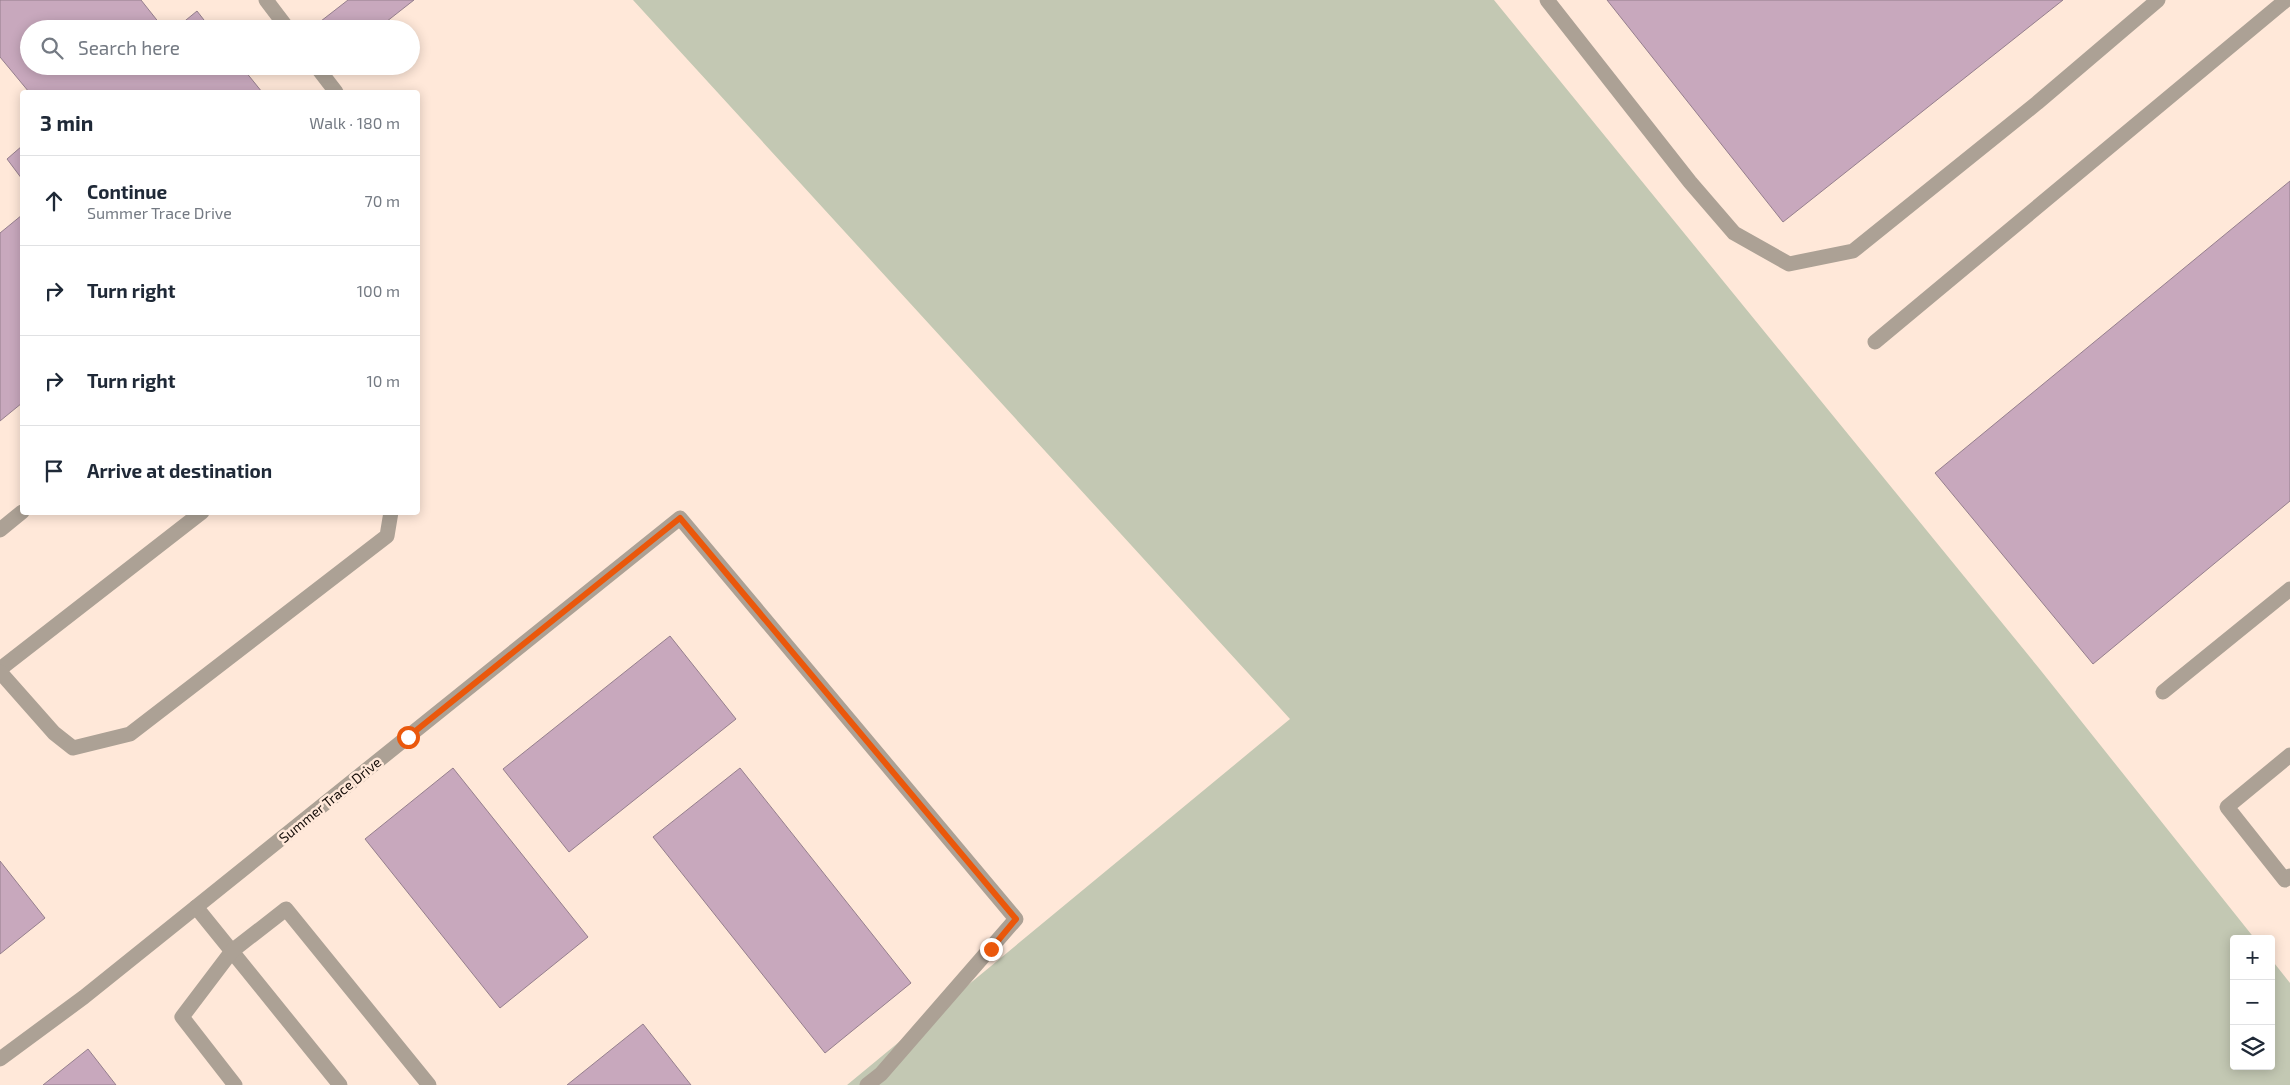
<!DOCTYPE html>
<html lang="en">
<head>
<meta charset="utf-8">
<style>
  body { margin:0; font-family:"Exo 2",sans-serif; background:#f6f6f7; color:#1f2937 }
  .controls { position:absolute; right:15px; bottom:15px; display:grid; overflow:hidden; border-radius:5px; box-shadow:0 2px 12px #0003 }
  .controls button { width:45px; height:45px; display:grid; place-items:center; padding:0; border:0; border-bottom:1px solid #e0e1e3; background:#fff; color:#1f2937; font:25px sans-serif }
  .stop { position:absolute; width:15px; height:15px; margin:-11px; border:4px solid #ea580c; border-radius:50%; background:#fff }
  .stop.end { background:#ea580c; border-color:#fff; box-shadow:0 1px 5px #0008 }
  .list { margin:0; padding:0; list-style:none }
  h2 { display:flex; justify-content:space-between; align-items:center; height:65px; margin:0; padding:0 20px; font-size:21px }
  h2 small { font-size:16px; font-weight:400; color:#747a83 }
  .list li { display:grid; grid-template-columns:32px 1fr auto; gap:15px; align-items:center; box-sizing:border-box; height:90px; padding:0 20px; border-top:1px solid #e0e1e3 }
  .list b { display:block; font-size:19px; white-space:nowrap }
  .list p { margin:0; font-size:16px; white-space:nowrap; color:#747a83 }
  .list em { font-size:16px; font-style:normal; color:#747a83 }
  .icon { flex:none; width:28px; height:28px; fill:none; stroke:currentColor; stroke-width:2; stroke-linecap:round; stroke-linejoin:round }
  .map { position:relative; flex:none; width:2290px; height:1085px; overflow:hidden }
  .search { position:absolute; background:#fff; box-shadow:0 2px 12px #0003; left:20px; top:20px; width:400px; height:55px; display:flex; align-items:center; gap:12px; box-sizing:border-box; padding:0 18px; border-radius:28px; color:#747a83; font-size:19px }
  .panel { position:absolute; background:#fff; box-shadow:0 2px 12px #0003; left:20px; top:90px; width:400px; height:425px; border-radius:5px }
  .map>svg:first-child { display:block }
  .green { fill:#c3c8b3 }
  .building { fill:#c8a8bd; stroke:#957f8d }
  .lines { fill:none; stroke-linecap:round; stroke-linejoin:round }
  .minor { stroke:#aca195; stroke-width:15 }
  .route { stroke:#ea580c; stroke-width:6 }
  .labels { text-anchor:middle; stroke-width:5; stroke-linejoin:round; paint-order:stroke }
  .street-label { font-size:14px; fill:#130b07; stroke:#ffe8d9 }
</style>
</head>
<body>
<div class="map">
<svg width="2290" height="1085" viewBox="0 0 2290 1085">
  <rect width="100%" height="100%" fill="#ffe8d9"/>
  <!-- green -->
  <path class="green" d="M633,0h861l544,667 217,272h-21v127h37v-107l19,24v102h-1443l443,-366z"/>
  <!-- building -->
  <g class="building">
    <path d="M0,0h141l23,29h-135v37h212l21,26h-233l-29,-35z"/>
    <path d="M348,0h66l-37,29h-50l-6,-8z"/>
    <path d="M1607,0h456l-280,222z"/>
    <path d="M197,11l14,18h-36z"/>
    <path d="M22,146v33l-15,-20z"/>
    <path d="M2290,181v320l-197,163 -158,-191z"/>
    <path d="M22,215v188l-22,18v-188z"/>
    <path d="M670,636l66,83 -167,133 -66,-83z"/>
    <path d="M453,768l135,169 -88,71 -135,-169z"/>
    <path d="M740,768l171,215 -86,70 -172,-216z"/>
    <path d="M0,861l45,57 -45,36z"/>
    <path d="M643,1024l48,61h-124z"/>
    <path d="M88,1049l28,36h-73z"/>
  </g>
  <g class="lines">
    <!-- minor -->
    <g class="minor">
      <path d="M266,0l22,29"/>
      <path d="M1547,0l143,182 44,51 55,31 64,-13 184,-148 121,-103"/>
      <path d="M316,66l20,26"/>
      <path d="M1875,342l411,-342"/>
      <path d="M0,530l22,-18"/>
      <path d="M0,669l202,-157"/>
      <path d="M0,672l54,61 19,15 57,-14 257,-198 4,-24"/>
      <path d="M2163,692l127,-103"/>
      <path d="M2290,755l-63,52 58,73 5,-4"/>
      <path d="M196,907l144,178"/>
      <path d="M0,1059l84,-62 596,-479 336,401 -135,155 -14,11"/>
      <path d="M235,1085l-53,-68 50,-66 54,-42 143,176"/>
    </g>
  </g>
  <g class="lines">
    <!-- route -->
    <path class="route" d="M408,737l272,-219 336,401 -25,30"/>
  </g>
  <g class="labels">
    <!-- street labels -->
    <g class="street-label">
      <text transform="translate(330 800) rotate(-39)" y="5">Summer Trace Drive</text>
    </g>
  </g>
</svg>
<div class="controls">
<button>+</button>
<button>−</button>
<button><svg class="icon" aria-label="layers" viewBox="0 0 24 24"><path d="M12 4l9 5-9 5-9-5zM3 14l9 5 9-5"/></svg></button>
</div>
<div class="stop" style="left:408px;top:737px"></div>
<div class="stop end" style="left:991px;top:949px"></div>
<div class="search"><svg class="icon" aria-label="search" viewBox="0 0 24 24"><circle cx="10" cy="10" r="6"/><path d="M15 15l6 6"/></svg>Search here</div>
<section class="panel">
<h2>3 min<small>Walk · 180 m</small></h2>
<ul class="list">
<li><svg class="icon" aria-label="ahead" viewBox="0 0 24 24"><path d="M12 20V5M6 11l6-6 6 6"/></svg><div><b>Continue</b><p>Summer Trace Drive</p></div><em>70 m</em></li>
<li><svg class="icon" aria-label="right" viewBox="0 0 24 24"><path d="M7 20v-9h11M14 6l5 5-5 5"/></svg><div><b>Turn right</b></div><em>100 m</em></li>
<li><svg class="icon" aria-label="right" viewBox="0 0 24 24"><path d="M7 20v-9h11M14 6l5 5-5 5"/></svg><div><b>Turn right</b></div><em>10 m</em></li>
<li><svg class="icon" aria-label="arrive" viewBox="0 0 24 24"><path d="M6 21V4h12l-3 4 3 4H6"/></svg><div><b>Arrive at destination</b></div></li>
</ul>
</section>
</div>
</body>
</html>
